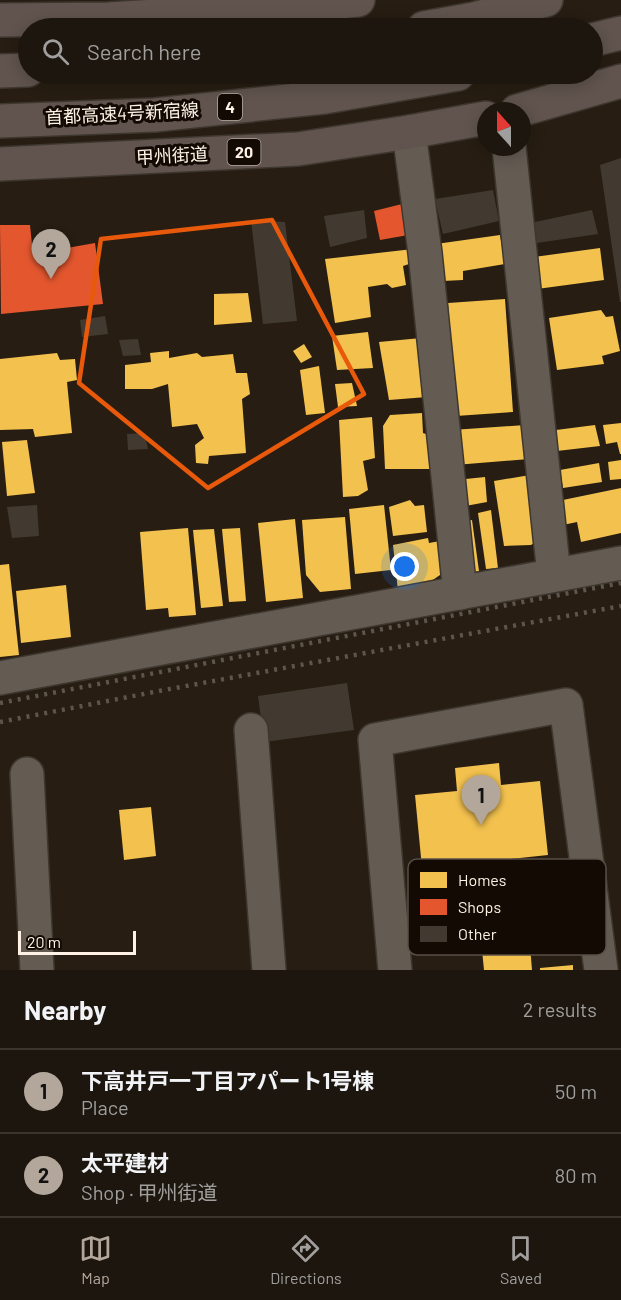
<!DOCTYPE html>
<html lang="en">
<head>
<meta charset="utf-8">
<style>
  body { margin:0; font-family:Barlow,"Noto Sans JP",sans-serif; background:#251f17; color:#f1f3f6 }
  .compass { position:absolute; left:477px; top:102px; width:54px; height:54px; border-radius:50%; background:#1d160e; box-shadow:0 3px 15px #0003; rotate:339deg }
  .scale { position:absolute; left:18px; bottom:15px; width:118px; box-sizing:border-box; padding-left:6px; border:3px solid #fef1e5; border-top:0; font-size:16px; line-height:21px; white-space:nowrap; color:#fef1e5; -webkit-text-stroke:4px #120a03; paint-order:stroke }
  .you { position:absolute; left:405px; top:567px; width:21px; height:21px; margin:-15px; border:4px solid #fff; border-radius:50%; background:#1a73e8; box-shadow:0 0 0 9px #1a73e833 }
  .badge { display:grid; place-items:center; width:39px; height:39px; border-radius:50%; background:#b3a79b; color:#111; font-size:20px; font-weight:700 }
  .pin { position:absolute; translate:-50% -50px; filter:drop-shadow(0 2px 3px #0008) }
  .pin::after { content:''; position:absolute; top:32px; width:21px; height:18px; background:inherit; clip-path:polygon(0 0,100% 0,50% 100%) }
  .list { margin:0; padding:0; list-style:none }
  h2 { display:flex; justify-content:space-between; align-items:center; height:78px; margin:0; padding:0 24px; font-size:26px }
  h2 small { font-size:20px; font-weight:400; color:#a09f9e }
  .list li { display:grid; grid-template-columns:39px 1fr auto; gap:18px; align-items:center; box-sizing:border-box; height:84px; padding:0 24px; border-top:2px solid #3b352e }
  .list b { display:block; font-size:22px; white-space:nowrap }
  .list p { margin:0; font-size:20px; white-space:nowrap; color:#a09f9e }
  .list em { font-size:20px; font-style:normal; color:#a09f9e }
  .icon { flex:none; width:33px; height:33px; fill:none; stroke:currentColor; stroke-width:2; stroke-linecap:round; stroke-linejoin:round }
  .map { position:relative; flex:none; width:621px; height:970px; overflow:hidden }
  .search { position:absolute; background:#1d160e; box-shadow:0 3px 15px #0003; left:18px; right:18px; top:18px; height:66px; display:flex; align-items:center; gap:15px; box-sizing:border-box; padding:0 21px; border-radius:33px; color:#a09f9e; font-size:22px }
  .sheet { height:246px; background:#1d160e }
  nav { display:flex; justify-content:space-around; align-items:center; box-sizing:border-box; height:84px; border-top:2px solid #3b352e; background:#1d160e; font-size:16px; color:#a09f9e }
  nav a { display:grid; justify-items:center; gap:3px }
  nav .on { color:#b3a79b }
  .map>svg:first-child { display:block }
  .homes { fill:#f2c14e }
  .shops { fill:#e4572e }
  .building { fill:#423a30 }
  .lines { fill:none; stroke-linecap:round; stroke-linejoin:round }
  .minor-casing { stroke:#3e372f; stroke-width:36 }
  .highway-casing { stroke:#3e372f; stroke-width:36 }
  .minor { stroke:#645c53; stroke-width:33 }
  .highway { stroke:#61544e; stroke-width:33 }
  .rail { stroke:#5e564e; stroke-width:4.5; stroke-dasharray:3 6; stroke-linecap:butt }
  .marked { fill:none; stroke:#e8590c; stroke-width:4.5; stroke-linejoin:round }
  .labels { text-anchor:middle; stroke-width:6; stroke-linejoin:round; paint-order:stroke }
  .shield { fill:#120a03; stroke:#b7aca1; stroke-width:1.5 }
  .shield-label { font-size:16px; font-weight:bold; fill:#fef1e5 }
  .street-label { font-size:18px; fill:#fef1e5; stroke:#120a03 }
  .key { fill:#120a03; stroke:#594f47; stroke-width:1.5 }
  .key-label { font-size:16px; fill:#fef1e5 }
</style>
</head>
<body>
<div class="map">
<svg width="621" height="970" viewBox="0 0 621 970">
  <rect width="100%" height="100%" fill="#271d12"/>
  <!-- homes -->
  <g class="homes">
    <path d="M500,235l5,29 -42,7v9l-20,1 -7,-37z"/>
    <path d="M600,248l4,32 -67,9 -3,-32z"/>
    <path d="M413,249l2,13 -12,4 3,19 -14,3 -5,-4 -19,3 3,30 -36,6 -10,-64z"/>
    <path d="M248,293l4,29 -38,3v-31z"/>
    <path d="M505,299l8,113 -57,4 -8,-113z"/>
    <path d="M601,310l5,7 7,-1 7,35 -18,5 2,8 -47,6 -8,-52z"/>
    <path d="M368,332l5,36 -36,2 -5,-34z"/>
    <path d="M421,338l6,59 -38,3 -10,-58z"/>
    <path d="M304,344l8,13 -11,6 -8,-12z"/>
    <path d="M169,351v7l28,-5 5,4 31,-3 3,19h11l3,21 -8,5 4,54 -37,3 -1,8 -12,-1 -1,-18 9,-7 -7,-14 -25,3 -4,-43 -16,5h-27v-24l26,-3 -1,-9z"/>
    <path d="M57,353l3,7 15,-1 2,21 -10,2 5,51 -37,4 -2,-8 -33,1v-71z"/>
    <path d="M319,366l6,47 -19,2 -6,-45z"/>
    <path d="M352,383l5,23 -19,1 -3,-23z"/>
    <path d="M422,413l1,20 6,2 1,34h-45l-2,-43 7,-11z"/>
    <path d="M372,417l3,41 -12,3 5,29 -10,6 -15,1 -4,-77z"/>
    <path d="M621,423v31h-1l-3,-12 -11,2 -3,-19z"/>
    <path d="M525,425l4,34 -74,6 -3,-35z"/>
    <path d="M595,425l5,21 -43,5 -1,-21z"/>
    <path d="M27,440l8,53 -28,3 -5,-54z"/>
    <path d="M621,460v19l-11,1 -2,-18z"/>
    <path d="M599,463l3,19 -39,6 -3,-18z"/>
    <path d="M530,475l10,64 -9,6 -27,1 -10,-65z"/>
    <path d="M485,477l2,25 -27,5 -4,-27z"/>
    <path d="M621,488v45l-40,9 -4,-20 -14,3 -5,-24z"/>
    <path d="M410,500l5,6 9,-1 3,27 -34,4 -4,-29z"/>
    <path d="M384,505l7,65 -36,4 -6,-65z"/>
    <path d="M491,510l7,58 -12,1 -8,-56z"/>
    <path d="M345,517l6,72 -31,3 -14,-17 -4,-55z"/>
    <path d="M295,519l8,79 -37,4 -8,-79z"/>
    <path d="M472,520l7,51 -13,3 -6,-52z"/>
    <path d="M188,528l8,87 -27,2 -1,-9 -22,2 -6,-78z"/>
    <path d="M240,528l6,73 -17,1 -7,-73z"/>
    <path d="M214,529l9,77 -22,2 -8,-78z"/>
    <path d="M428,538l1,5 11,-2v34l-13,9 -29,7 -5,-46z"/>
    <path d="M9,564l10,91 -19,2v-92z"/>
    <path d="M66,585l5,52 -50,6 -5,-52z"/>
    <path d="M499,763l2,22 39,-4 8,74 -126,13 -7,-73 42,-4 -2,-23z"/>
    <path d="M151,807l5,49 -32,4 -5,-50z"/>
    <path d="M530,945l2,25h-48l-2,-20z"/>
    <path d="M573,965v5h-33v-2z"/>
  </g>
  <!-- shops -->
  <g class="shops">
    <path d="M406,203l8,31 -34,6 -6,-29z"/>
    <path d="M0,225h30l3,29 62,-11 8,61 -102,10z"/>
  </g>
  <!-- building -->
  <g class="building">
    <path d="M621,158v144h-1l-20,-137z"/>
    <path d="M493,190l6,31 -56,13 -8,-35z"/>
    <path d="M364,210l3,28 -37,9 -6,-31z"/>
    <path d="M592,210l6,24 -68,10v-21z"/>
    <path d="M251,220l34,2 12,99 -34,3z"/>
    <path d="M105,316l3,18 -26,3 -2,-17z"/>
    <path d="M138,339l3,16 -18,1 -4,-16z"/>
    <path d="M144,433l4,16 -20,1 -1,-16z"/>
    <path d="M37,505l2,31 -27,2 -5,-31z"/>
    <path d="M347,683l7,47 -90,12 -6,-46z"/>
  </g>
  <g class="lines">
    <!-- minor casing -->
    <g class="minor-casing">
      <g id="minor">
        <path d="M409,132l16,121 35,340"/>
        <path d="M509,147l45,428"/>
        <path d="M0,678l621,-115"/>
        <path d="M251,730l18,240"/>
        <path d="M27,774l10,196"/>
        <path d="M395,970l-20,-230 191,-35 35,265"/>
      </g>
    </g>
    <!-- highway casing -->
    <g class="highway-casing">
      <g id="highway">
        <path d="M0,20l109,-1 186,-12 63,-7"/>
        <path d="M424,28l50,-9 72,-19"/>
        <path d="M592,40l29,-7"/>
        <path d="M0,71l28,-1"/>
        <path d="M517,111l104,-30"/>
        <path d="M0,121l155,-6 170,-18 133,-23"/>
        <path d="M0,164l298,-15 111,-17 77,-14"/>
      </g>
    </g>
    <!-- minor -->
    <use href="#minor" class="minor"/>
    <!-- highway -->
    <use href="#highway" class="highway"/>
    <!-- rail -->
    <g class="rail">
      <path d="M0,703l621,-120"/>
      <path d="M0,722l159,-31 462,-85"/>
    </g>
  </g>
  <!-- marked area -->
  <path class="marked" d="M272,220l92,174 -156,94 -129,-105 22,-144z"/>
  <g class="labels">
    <!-- shield labels -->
    <g class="shield">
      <rect x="218" y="94" width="24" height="26" rx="4.5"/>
      <rect x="227.5" y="139" width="33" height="26" rx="4.5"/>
    </g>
    <g class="shield-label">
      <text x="230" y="113">4</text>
      <text x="244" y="158">20</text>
    </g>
    <!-- street labels -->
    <g class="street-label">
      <text transform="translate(122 114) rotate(-3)" y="6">首都高速4号新宿線</text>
      <text transform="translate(172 156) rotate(-3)" y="6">甲州街道</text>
    </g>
  </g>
  <!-- legend -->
  <rect x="408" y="859" width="198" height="96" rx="9" class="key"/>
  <rect x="420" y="872" width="27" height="16" fill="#f2c14e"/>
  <rect x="420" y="899" width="27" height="16" fill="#e4572e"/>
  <rect x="420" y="926" width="27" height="16" fill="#423a30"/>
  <g class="key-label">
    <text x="458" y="886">Homes</text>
    <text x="458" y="913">Shops</text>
    <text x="458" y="940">Other</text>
  </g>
</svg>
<svg class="compass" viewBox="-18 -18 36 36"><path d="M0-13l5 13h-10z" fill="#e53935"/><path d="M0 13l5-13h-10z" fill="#a09f9e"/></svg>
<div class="scale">20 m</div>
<div class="you"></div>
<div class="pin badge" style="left:481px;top:825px">1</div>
<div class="pin badge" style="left:51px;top:279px">2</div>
<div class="search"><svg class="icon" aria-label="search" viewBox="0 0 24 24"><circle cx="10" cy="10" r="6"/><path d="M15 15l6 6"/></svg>Search here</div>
</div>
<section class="sheet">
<h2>Nearby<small>2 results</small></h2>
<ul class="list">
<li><span class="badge">1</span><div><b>下高井戸一丁目アパート1号棟</b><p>Place</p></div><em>50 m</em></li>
<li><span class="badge">2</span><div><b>太平建材</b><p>Shop · 甲州街道</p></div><em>80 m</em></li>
</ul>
</section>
<nav>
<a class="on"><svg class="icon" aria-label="map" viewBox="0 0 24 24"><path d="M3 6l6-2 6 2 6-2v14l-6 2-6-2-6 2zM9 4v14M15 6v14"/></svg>Map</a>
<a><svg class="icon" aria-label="directions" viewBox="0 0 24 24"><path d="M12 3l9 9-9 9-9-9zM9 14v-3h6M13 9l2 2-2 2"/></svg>Directions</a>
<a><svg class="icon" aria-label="saved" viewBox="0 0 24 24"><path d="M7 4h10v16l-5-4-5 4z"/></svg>Saved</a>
</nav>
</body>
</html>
